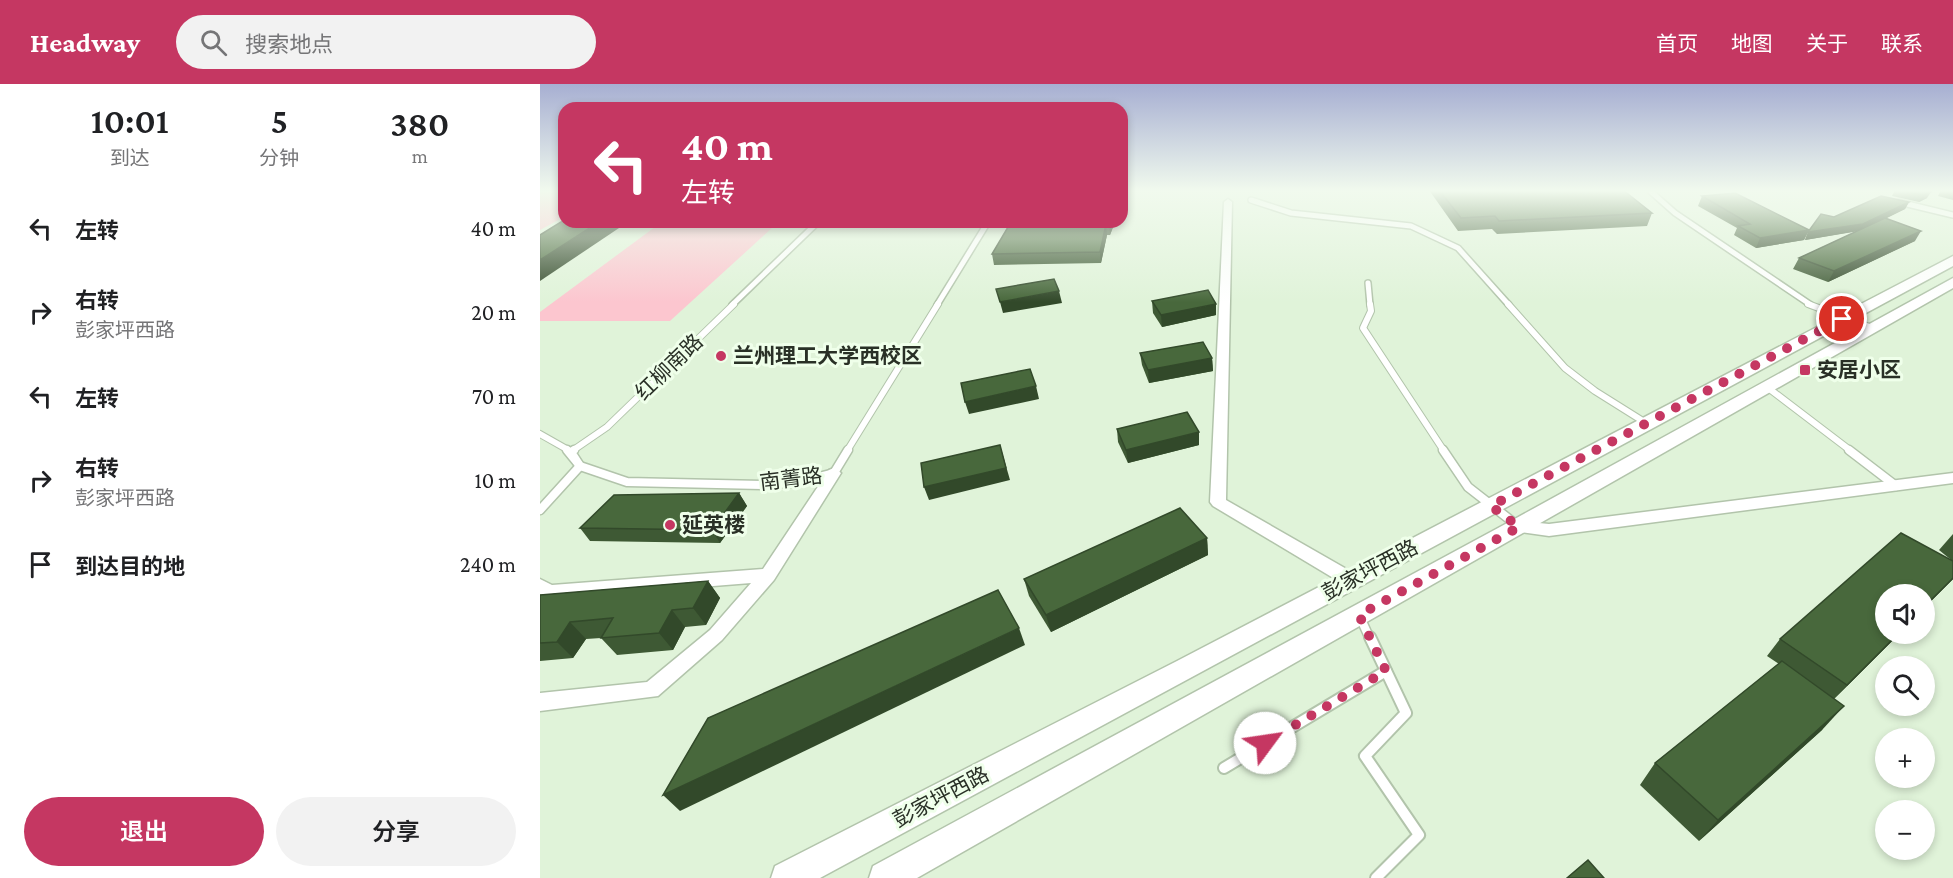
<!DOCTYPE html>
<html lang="zh">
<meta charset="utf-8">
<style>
body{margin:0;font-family:"Crimson Pro","Noto Sans SC",serif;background:#f2f2f2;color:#202124;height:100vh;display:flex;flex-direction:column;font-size:22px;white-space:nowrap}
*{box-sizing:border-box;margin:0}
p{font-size:20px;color:#757577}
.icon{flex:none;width:33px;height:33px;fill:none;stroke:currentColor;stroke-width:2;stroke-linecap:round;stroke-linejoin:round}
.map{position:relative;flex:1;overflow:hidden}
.details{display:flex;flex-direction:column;background:#fff;width:540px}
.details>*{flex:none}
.banner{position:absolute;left:18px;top:18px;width:570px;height:126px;border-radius:18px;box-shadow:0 3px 9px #0003;background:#c53762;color:#fff;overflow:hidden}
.tools{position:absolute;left:1335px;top:500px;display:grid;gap:12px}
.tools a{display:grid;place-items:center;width:60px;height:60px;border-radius:50%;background:#fff;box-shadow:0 3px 9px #0003;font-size:30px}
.pin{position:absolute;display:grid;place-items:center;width:51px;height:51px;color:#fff;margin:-26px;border:3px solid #fff;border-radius:50%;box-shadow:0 2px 6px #0007}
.me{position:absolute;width:66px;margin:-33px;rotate:59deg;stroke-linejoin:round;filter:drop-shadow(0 0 4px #0008)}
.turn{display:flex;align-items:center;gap:21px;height:126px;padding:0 24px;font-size:27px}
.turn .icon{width:78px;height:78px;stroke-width:2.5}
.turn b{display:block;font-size:42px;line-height:51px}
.eta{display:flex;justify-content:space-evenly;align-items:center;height:102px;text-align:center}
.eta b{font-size:36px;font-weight:600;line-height:42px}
.primary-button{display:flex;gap:12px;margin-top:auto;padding:12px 24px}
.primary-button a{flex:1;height:69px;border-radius:36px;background:#c53762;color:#fff;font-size:24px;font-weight:600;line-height:69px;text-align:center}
.primary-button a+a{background:#f2f2f2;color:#202124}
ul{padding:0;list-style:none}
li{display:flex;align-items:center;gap:18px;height:84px;padding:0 24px}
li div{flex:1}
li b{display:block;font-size:22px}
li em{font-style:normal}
header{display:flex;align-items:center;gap:36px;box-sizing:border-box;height:84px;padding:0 30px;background:#c53762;color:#fff}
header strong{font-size:28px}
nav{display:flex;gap:33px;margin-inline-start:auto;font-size:21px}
.search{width:420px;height:54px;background:#f2f2f2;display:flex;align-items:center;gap:15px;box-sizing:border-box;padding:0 21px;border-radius:33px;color:#757577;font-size:22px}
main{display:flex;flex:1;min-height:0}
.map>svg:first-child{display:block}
.green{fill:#fcc6cf}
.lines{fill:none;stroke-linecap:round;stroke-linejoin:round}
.service-far3-casing{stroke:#b2c4ab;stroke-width:8}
.service-far2-casing{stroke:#b2c4ab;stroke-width:8}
.service-far1-casing{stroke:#b2c4ab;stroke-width:11}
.service-casing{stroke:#b2c4ab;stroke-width:14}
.minor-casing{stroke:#b2c4ab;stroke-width:3}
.secondary-casing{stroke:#b2c4ab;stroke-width:3}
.service-far3{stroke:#fff;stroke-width:5}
.service-far2{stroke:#fff;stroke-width:6}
.service-far1{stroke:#fff;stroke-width:8}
.service{stroke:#fff;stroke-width:10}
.minor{fill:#fff;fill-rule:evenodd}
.secondary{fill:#fff;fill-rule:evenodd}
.wall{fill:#3e5934}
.shaded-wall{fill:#32492a}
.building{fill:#48683c;stroke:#32492a;stroke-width:1.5}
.route{stroke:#c53762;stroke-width:10;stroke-dasharray:0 18}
.poi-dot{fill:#c53762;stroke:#efffea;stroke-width:2}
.labels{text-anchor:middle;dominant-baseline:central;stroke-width:6;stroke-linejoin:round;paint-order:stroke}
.poi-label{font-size:21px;font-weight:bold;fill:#293026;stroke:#efffea;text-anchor:start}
.street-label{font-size:21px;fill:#293026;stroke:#efffea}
</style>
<header>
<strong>Headway</strong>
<div class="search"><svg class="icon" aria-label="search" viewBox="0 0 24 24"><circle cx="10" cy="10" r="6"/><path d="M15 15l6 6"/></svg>搜索地点</div>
<nav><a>首页</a><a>地图</a><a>关于</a><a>联系</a></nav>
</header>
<main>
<section class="details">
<div class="eta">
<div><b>10:01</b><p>到达</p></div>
<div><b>5</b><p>分钟</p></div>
<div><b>380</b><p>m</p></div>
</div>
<ul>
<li><svg class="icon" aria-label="left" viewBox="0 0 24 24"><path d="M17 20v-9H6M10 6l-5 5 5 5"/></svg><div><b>左转</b></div><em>40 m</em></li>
<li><svg class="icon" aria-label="right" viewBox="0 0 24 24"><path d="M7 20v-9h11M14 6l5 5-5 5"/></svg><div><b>右转</b><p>彭家坪西路</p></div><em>20 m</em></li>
<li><svg class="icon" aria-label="left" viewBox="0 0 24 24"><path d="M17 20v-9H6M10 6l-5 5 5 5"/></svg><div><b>左转</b></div><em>70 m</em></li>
<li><svg class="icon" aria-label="right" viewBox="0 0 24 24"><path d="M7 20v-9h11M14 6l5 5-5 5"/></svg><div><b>右转</b><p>彭家坪西路</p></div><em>10 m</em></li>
<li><svg class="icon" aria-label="arrive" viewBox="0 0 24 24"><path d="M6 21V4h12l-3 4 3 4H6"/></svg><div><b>到达目的地</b></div><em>240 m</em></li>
</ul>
<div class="primary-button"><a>退出</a><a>分享</a></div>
</section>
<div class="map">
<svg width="1413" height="794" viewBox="0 0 1413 794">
<rect width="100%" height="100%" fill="#e0f3d9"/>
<g class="green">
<polygon points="0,106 24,106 24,133 0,146"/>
<polygon points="115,143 232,144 130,237 0,237 0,228"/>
</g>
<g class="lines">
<g class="service-far3-casing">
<g id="service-far3">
<polyline points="1109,106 1135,129 1271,221"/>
<polyline points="711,116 751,129 871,142 918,164 969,221"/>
<polyline points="1359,118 1413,131"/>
<polyline points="828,199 830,221"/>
<polyline points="192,221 278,138"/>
<polyline points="397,221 448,138"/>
</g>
</g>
<g class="service-far2-casing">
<g id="service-far2">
<polyline points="830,220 831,227 823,244 904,367"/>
<polyline points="968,220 1025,284 1055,307 1106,339"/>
<polyline points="1268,220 1332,244"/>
<polyline points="1227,303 1311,367"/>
<polyline points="0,350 30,367"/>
<polyline points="32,367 67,343 194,220"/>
<polyline points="307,367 398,220"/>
</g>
</g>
<g class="service-far1-casing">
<g id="service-far1">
<polyline points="27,366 40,382 87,398 222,401 259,398 294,389 308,366"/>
<polyline points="903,366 928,403 978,442"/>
<polyline points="1309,366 1356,402"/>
<polyline points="0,426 40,382 31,368 34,366"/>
<polyline points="820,533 830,555"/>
</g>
</g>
<g class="service-casing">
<g id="service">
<polyline points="830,553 866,629 825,672 879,751 836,794"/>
<polyline points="684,684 846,587"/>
</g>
</g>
<g class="minor-casing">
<g id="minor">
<polygon points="688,115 692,118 686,416 817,491 820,496 817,501 811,503 805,501 673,422 670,418 684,118"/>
<polygon points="294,384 301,389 234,496 182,556 118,612 0,627 0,609 107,598 170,546 211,499 10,515 0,510 0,495 12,501 223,485 289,386"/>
<polygon points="1413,389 1413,399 1009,452 973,447 971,443 973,439 979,437 1009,440"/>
</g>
</g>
<g class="secondary-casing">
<g id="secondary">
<polygon points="1413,172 1413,182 280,794 231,794 235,782 637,577"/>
<polygon points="1413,194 1413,204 377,794 329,794 333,782 971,437"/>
</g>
</g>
<use href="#service-far3" class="service-far3"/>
<use href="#service-far2" class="service-far2"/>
<use href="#service-far1" class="service-far1"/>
<use href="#service" class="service"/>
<use href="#minor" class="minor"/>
<use href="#secondary" class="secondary"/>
</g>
<g class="wall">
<polygon points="889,106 1083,106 1112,129 1107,142 957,150 952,145 918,147"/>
<polygon points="1355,106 1387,106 1387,114 1379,118 1352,112"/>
<polygon points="1401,106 1413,106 1413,116 1398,112"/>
<polygon points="1162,112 1269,146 1264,156 1216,164 1194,151 1197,144 1158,122"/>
<polygon points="1369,118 1365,125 1345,135 1375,157 1288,198 1253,185 1259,174 1317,147 1265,156 1268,148 1294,133"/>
<polygon points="471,138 575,138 570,151 567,151 561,179 454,181 452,170"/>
<polygon points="612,217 676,231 622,243 613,229"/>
<polygon points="600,269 672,274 673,287 609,299 602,281"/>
<polygon points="577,345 659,361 588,379 578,358"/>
<polygon points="199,409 207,422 180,459 50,457 40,444"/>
<polygon points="1413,450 1413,495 1384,524 1384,510 1360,549 1294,615 1282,646 1159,757 1100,701 1115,679 1239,580 1227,572 1240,555 1410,475 1399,466"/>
<polygon points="667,454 668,471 511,548 489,512 484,495"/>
<polygon points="168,497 180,514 166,541 145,543 133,566 77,571 61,554 46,555 33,574 0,577 0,511"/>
</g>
<g class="shaded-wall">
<polygon points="582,106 586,106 582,117"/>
<polygon points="1391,108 1387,114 1379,118 1383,111"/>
<polygon points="1369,118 1365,125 1319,147 1265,156 1268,148"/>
<polygon points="59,138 88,138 0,197 0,176"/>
<polygon points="570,138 575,138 570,151 569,140"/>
<polygon points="566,140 567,151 561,179 560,168"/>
<polygon points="1269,146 1264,156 1216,164 1220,154"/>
<polygon points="1381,147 1375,157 1288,198 1294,187"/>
<polygon points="519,207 522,219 463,229 460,218"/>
<polygon points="676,220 676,231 622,243 621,231"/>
<polygon points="672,274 673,287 609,299 608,286"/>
<polygon points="496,302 499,315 429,330 425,318"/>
<polygon points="659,348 659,361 588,379 586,366"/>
<polygon points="460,361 470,396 389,416 384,403"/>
<polygon points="199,409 207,422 180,459 172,446"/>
<polygon points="667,454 668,471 511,548 506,531"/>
<polygon points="1413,494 1413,495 1384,524 1384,523"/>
<polygon points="168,497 180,514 166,541 153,524"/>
<polygon points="132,526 145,543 133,566 119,549"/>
<polygon points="30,538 46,555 33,574 17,558"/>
<polygon points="479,544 485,561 140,727 123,711"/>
<polygon points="1359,549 1360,549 1292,617 1307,601"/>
<polygon points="1304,622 1282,646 1159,757 1178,736"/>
</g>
<g class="building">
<polygon points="899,106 1083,106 1112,129 959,137 955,132 921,134"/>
<polygon points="1361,106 1387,106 1391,108 1383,111"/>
<polygon points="1195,109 1269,146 1220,154 1198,142 1210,140 1162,112"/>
<polygon points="1341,112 1369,118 1323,140 1268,148 1281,130 1294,133"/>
<polygon points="1345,134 1381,147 1294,187 1259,174"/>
<polygon points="24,136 24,138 59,138 0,176 0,151"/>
<polygon points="471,138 570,138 569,140 566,140 560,168 452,170"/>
<polygon points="514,195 519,207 460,218 456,205"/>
<polygon points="668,206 676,220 621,231 612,217"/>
<polygon points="663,258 672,274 608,286 600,269"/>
<polygon points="490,285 496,302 425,318 421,299"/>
<polygon points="647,328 659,348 586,366 577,345"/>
<polygon points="460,361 466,384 384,403 381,379"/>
<polygon points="199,409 172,446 40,444 74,411"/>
<polygon points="640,424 667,454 506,531 484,495"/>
<polygon points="1361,449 1413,477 1413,494 1384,523 1384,510 1346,510 1346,549 1359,549 1307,601 1240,555"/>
<polygon points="168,497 153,524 132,526 119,549 61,554 73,534 30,538 17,558 0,559 0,511"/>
<polygon points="458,506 479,544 123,711 168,634"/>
<polygon points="1242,577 1304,622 1178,736 1115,679"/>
<polygon points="1048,776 1064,794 1027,794"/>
</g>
<linearGradient id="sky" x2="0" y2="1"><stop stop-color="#a7afd2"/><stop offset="0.49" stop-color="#f1faee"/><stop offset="1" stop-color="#f1faee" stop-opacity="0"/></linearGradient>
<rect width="1413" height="218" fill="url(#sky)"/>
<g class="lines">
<polyline class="route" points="725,659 846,587 819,531 979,443 951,422 1302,235"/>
</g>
<g class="poi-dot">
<circle cx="181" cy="272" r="6"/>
<rect x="1259" y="280" width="12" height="12" rx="3"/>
<circle cx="130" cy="441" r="6"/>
</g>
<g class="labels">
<g class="poi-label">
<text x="193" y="272">兰州理工大学西校区</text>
<text x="1277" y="286">安居小区</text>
<text x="142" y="441">延英楼</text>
</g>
<g class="street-label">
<text transform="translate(129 283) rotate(-44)">红柳南路</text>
<text transform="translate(251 395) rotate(-7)">南菁路</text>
<text transform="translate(830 486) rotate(-28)">彭家坪西路</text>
<text transform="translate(401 713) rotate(-28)">彭家坪西路</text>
</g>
</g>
</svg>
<div class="tools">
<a><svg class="icon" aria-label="sound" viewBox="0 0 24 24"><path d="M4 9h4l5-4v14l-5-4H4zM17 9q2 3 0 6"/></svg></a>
<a><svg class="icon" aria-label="search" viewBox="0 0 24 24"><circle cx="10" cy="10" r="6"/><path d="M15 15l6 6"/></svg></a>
<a>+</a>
<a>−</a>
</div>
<div class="pin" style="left:1302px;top:235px;background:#d93025"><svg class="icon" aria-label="arrive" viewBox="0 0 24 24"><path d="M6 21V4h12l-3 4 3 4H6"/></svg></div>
<svg class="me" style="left:725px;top:659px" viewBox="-20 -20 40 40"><circle r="19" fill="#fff"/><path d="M0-13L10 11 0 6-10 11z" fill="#c53762"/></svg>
<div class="banner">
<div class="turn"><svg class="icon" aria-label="left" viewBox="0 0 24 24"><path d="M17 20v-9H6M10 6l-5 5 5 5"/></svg><div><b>40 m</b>左转</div></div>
</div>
</div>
</main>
